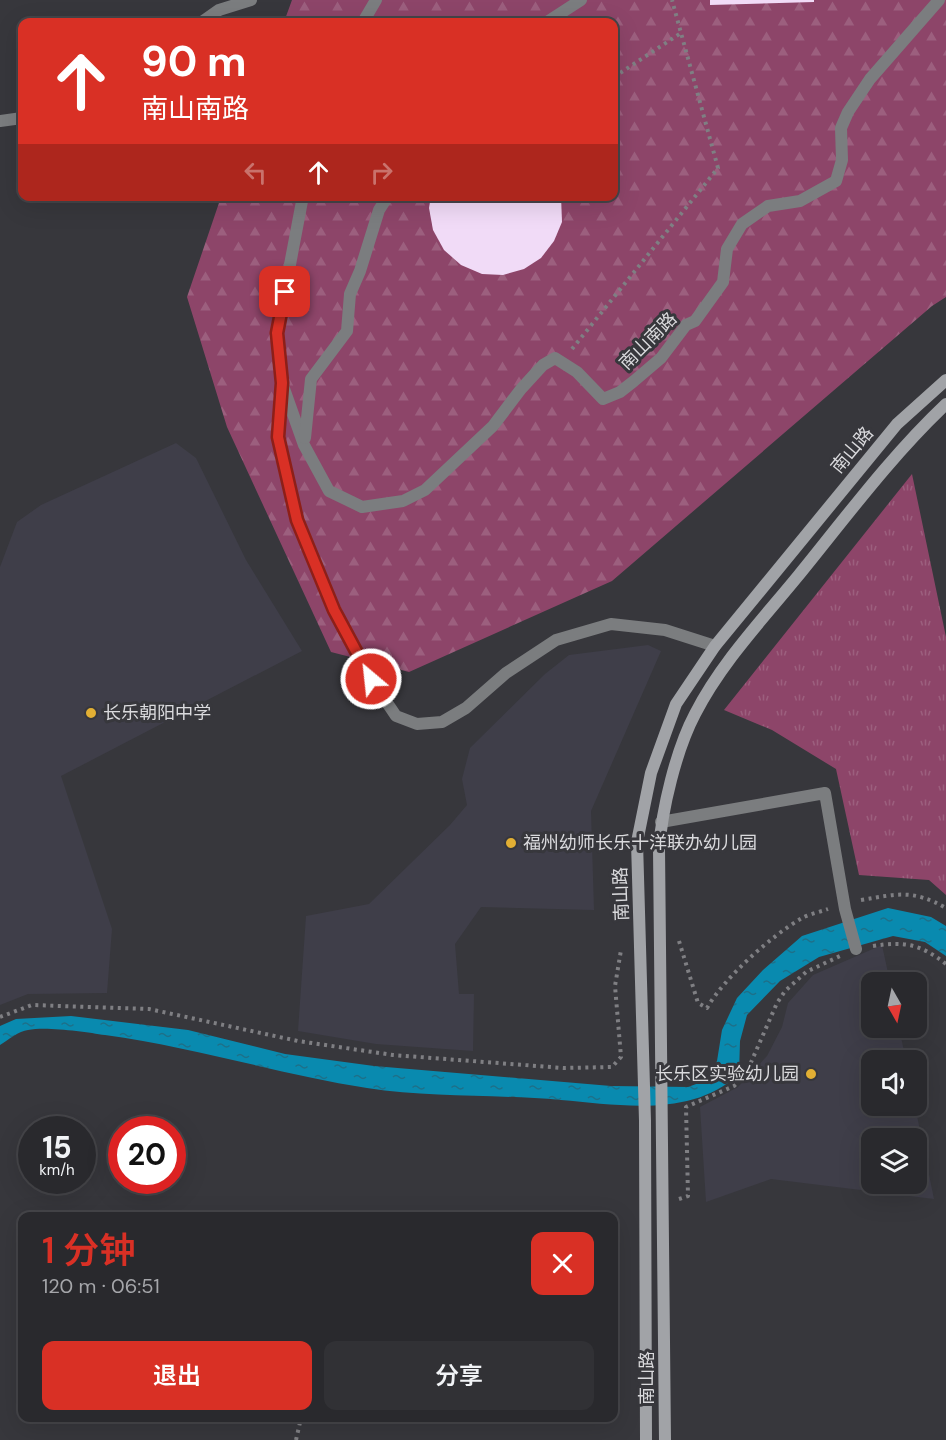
<!DOCTYPE html>
<html lang="zh">
<meta charset="utf-8">
<style>
body{margin:0;font-family:"DM Sans","Noto Sans SC",sans-serif;background:#313135;color:#f1f3f6;height:100vh;display:flex;flex-direction:column;font-size:22px;white-space:nowrap}
*{box-sizing:border-box;margin:0}
p{font-size:20px;color:#a5a6aa}
.icon{flex:none;width:33px;height:33px;fill:none;stroke:currentColor;stroke-width:2;stroke-linecap:round;stroke-linejoin:round}
.map{position:relative;flex:1;overflow:hidden}
.panel{position:absolute;left:18px;top:1212px;width:600px;height:210px;display:flex;flex-direction:column;background:#29292d;border-radius:12px;box-shadow:0 6px 24px #0002,0 0 0 2px #454549}
.panel>*{flex:none}
.hud{position:absolute;left:18px;top:18px;width:600px;height:183px;border-radius:12px;box-shadow:0 6px 24px #0002,0 0 0 2px #454549;background:#d93025;color:#fff;overflow:hidden}
.needle{width:39px;rotate:171deg}
.tools{position:absolute;left:861px;top:972px;display:grid;gap:12px}
.tools a{display:grid;place-items:center;width:66px;height:66px;border-radius:12px;background:#29292d;box-shadow:0 6px 24px #0002,0 0 0 2px #454549;font-size:30px}
.speed{position:absolute;left:18px;top:1116px;display:flex;gap:12px;font-size:30px;font-weight:700;text-align:center}
.speed>*{display:grid;place-content:center;width:78px;height:78px;border-radius:50%;background:#29292d;box-shadow:0 6px 24px #0002,0 0 0 2px #454549;line-height:1}
.speed small{font-size:15px;font-weight:400}
.speed .limit{border:9px solid #d22;background:#fff;color:#111}
.pin{position:absolute;display:grid;place-items:center;width:51px;height:51px;color:#fff;margin:-26px;border-radius:12px;box-shadow:0 3px 9px #0006}
.me{position:absolute;width:66px;margin:-33px;rotate:332deg;stroke-linejoin:round;filter:drop-shadow(0 0 4px #0008)}
.turn{display:flex;align-items:center;gap:21px;height:126px;padding:0 24px;font-size:27px}
.turn .icon{width:78px;height:78px;stroke-width:2.5}
.turn b{display:block;font-size:42px;line-height:51px}
.lanes{display:flex;align-items:center;height:57px;padding:0 24px;background:#0003;justify-content:center;gap:30px;direction:ltr}
.lanes .off{opacity:.35}
.round{display:grid;place-items:center;flex:none;width:63px;height:63px;border-radius:12px;background:#313135}
.overview{display:flex;align-items:center;justify-content:space-between;height:102px;padding:0 24px}
h1{font-size:36px;font-weight:600;line-height:45px;color:#d93025}
.primary-button{display:flex;gap:12px;margin-top:auto;padding:12px 24px}
.primary-button a{flex:1;height:69px;border-radius:12px;background:#d93025;color:#fff;font-size:24px;font-weight:600;line-height:69px;text-align:center}
.primary-button a+a{background:#313135;color:#f1f3f6}
.map>svg:first-child{display:block}
.built{fill:#3f3e49;fill-rule:evenodd}
.grass{fill:url(#grass-tufts)}
.forest{fill:url(#forest-firs)}
.water{fill:url(#water-ripples)}
.building{fill:#f1dbf7}
.lines{fill:none;stroke-linecap:round;stroke-linejoin:round}
.path{stroke:#7f7f83;stroke-width:4;stroke-dasharray:3 4.5;stroke-linecap:butt}
.service{stroke:#7b7d7f;stroke-width:12}
.secondary{stroke:#a1a3a7;stroke-width:12}
.route-casing{stroke:#8d1f18;stroke-width:15}
.route{stroke:#d93025;stroke-width:10}
.poi-dot{fill:#e2af34;stroke:#37373c;stroke-width:2}
.labels{text-anchor:middle;dominant-baseline:central;stroke-width:6;stroke-linejoin:round;paint-order:stroke}
.street-label{font-size:18px;fill:#dadadd;stroke:#37373c}
.poi-label{font-size:18px;fill:#dadadd;stroke:#37373c;text-anchor:start}
</style>
<div class="map">
<svg width="946" height="1440" viewBox="0 0 946 1440">
<defs>
<pattern id="grass-tufts" width="24" height="20" patternUnits="userSpaceOnUse" patternTransform="scale(1.5)"><rect width="24" height="20" fill="#8d4569"/><path d="M3 7l-1-3M5 7V3M7 7l1-3M15 17l-1-3M17 17v-4M19 17l1-3" fill="none" stroke="#9c5f7e"/></pattern>
<pattern id="forest-firs" width="22" height="20" patternUnits="userSpaceOnUse" patternTransform="scale(1.5)"><rect width="22" height="20" fill="#8d4569"/><path d="M5 1l3.5 6h-7zM16 11l3.5 6h-7z" fill="#9c5f7e"/></pattern>
<pattern id="water-ripples" width="26" height="14" patternUnits="userSpaceOnUse" patternTransform="scale(1.5)"><rect width="26" height="14" fill="#098aaf"/><path d="M2 4q2-2 4 0t4 0M15 11q2-2 4 0t4 0" fill="none" stroke="#1d7089"/></pattern>
</defs>
<rect width="100%" height="100%" fill="#37373c"/>
<g class="built">
<polygon points="176,443 196,458 246,560 302,651 61,776 112,929 107,993 28,994 0,1005 0,567 17,522 41,505"/>
<polygon points="648,645 661,651 591,811 594,910 481,907 455,944 459,994 474,994 473,1051 376,1044 298,1031 306,916 369,904 450,825 467,805 462,779 470,748 545,674 569,655"/>
<path d="M882,945L890,982H872V1028H899L906,1060H872V1106H915L934,1199L771,1179L706,1202L700,1107L738,1087L767,1056L782,1027L788,1003L813,975ZM872,1138H916V1184H872Z"/>
</g>
<polygon class="grass" points="912,474 946,637 946,895 929,880 859,875 836,769 772,730 724,710"/>
<polygon class="forest" points="292,0 946,0 946,297 932,306 612,581 409,672 331,652 227,427 187,297 221,197 614,196 614,22 284,22"/>
<path class="water" d="M888,908L931,917L946,926V956L925,942L893,936L819,957L780,981L747,1015L740,1041L739,1074C692,1118 620,1105 561,1100C497,1094 431,1098 367,1088C279,1074 193,1047 105,1035C86,1032 46,1026 28,1030C19,1031 8,1040 0,1045V1026L16,1019L71,1016L188,1030L285,1054L374,1066L611,1086L688,1087L707,1080L717,1061L722,1030L737,998L763,970L802,936Z"/>
<g class="building">
<polygon points="710,0 814,0 814,2 710,5"/>
<polygon points="431,196 561,196 562,222 554,241 541,258 524,269 503,275 482,274 461,265 444,250 433,230 429,208"/>
</g>
<g class="lines">
<g class="path">
<polyline points="614,77 681,33"/>
<polyline points="572,349 718,168 672,0"/>
<path d="M861,900C898,894 912,889 946,908"/>
<path d="M679,941L698,1003L707,1008C724,978 771,936 802,918C809,914 820,912 828,909"/>
<path d="M873,946C905,941 920,944 946,964"/>
<polyline points="0,1017 32,1005 149,1009 298,1041 393,1055 563,1068 612,1067 621,1057 615,986 621,950"/>
<polyline points="679,1199 688,1196 686,1107 734,1086 745,1076 777,1003 785,991 806,972 840,956"/>
<polyline points="296,1440 301,1418"/>
</g>
<g class="service">
<polyline points="202,22 219,10 251,0"/>
<polyline points="363,22 376,0"/>
<polyline points="547,22 581,0"/>
<polyline points="0,121 22,118"/>
<polyline points="303,196 277,333 282,383 304,445 329,491 362,507 403,501 425,490 493,426 521,389 543,365 555,358 577,372 603,399 620,392 634,381 661,358 686,325 695,321 723,282 727,249 742,224 768,206 800,201 836,181 842,160 841,128 848,112 870,79 939,0"/>
<polyline points="282,388 278,437 297,520 334,610 371,679 396,716 417,724 442,722 466,708 506,673 556,640 611,624 665,630 715,646"/>
<polyline points="305,438 311,379 347,331 350,294 360,271 379,210 388,196"/>
<polyline points="661,822 825,793 845,909 856,949"/>
</g>
<g class="secondary">
<polyline points="646,1440 645,1121 637,842 651,773 676,704 715,646 897,424 946,380"/>
<path d="M665,1440L659,849C662,809 676,750 695,714C721,663 762,620 798,576C846,517 891,456 946,404"/>
</g>
</g>
<g class="lines">
<g class="route-casing">
<polyline id="route" points="285,292 277,333 282,383 278,437 297,520 334,610 371,679"/>
</g>
<use href="#route" class="route"/>
</g>
<g class="poi-dot">
<circle cx="91" cy="713" r="6"/>
<circle cx="511" cy="843" r="6"/>
<circle cx="811" cy="1074" r="6"/>
</g>
<g class="labels">
<g class="street-label">
<text transform="translate(648 341) rotate(-45)">南山南路</text>
<text transform="translate(852 450) rotate(-50)">南山路</text>
<text transform="translate(621 894) rotate(-92)">南山路</text>
<text transform="translate(647 1378) rotate(-90)">南山路</text>
</g>
<g class="poi-label">
<text x="103" y="713">长乐朝阳中学</text>
<text x="523" y="843">福州幼师长乐十洋联办幼儿园</text>
<text x="799" y="1074" text-anchor="end">长乐区实验幼儿园</text>
</g>
</g>
</svg>
<div class="tools">
<a><svg class="needle" viewBox="-14 -14 28 28"><path d="M0-13l5 13h-10z" fill="#e53935"/><path d="M0 13l5-13h-10z" fill="#a5a6aa"/></svg></a>
<a><svg class="icon" aria-label="sound" viewBox="0 0 24 24"><path d="M4 9h4l5-4v14l-5-4H4zM17 9q2 3 0 6"/></svg></a>
<a><svg class="icon" aria-label="layers" viewBox="0 0 24 24"><path d="M12 4l9 5-9 5-9-5zM3 14l9 5 9-5"/></svg></a>
</div>
<div class="speed"><div>15<small>km/h</small></div><div class="limit">20</div></div>
<div class="pin" style="left:285px;top:292px;background:#d93025"><svg class="icon" aria-label="arrive" viewBox="0 0 24 24"><path d="M6 21V4h12l-3 4 3 4H6"/></svg></div>
<svg class="me" style="left:371px;top:679px" viewBox="-20 -20 40 40"><circle r="17" fill="#d93025" stroke="#fff" stroke-width="3"/><path d="M0-11L8 9 0 5-8 9z" fill="#fff"/></svg>
<div class="hud">
<div class="turn"><svg class="icon" aria-label="ahead" viewBox="0 0 24 24"><path d="M12 20V5M6 11l6-6 6 6"/></svg><div><b>90 m</b>南山南路</div></div>
<div class="lanes"><svg class="icon off" aria-label="left" viewBox="0 0 24 24"><path d="M17 20v-9H6M10 6l-5 5 5 5"/></svg><svg class="icon" aria-label="ahead" viewBox="0 0 24 24"><path d="M12 20V5M6 11l6-6 6 6"/></svg><svg class="icon off" aria-label="right" viewBox="0 0 24 24"><path d="M7 20v-9h11M14 6l5 5-5 5"/></svg></div>
</div>
<section class="panel">
<div class="overview"><div><h1>1 分钟</h1><p>120 m · 06:51</p></div><a class="round" style="background:#d93025;color:#fff"><svg class="icon" aria-label="close" viewBox="0 0 24 24"><path d="M6 6l12 12M18 6L6 18"/></svg></a></div>
<div class="primary-button"><a>退出</a><a>分享</a></div>
</section>
</div>
